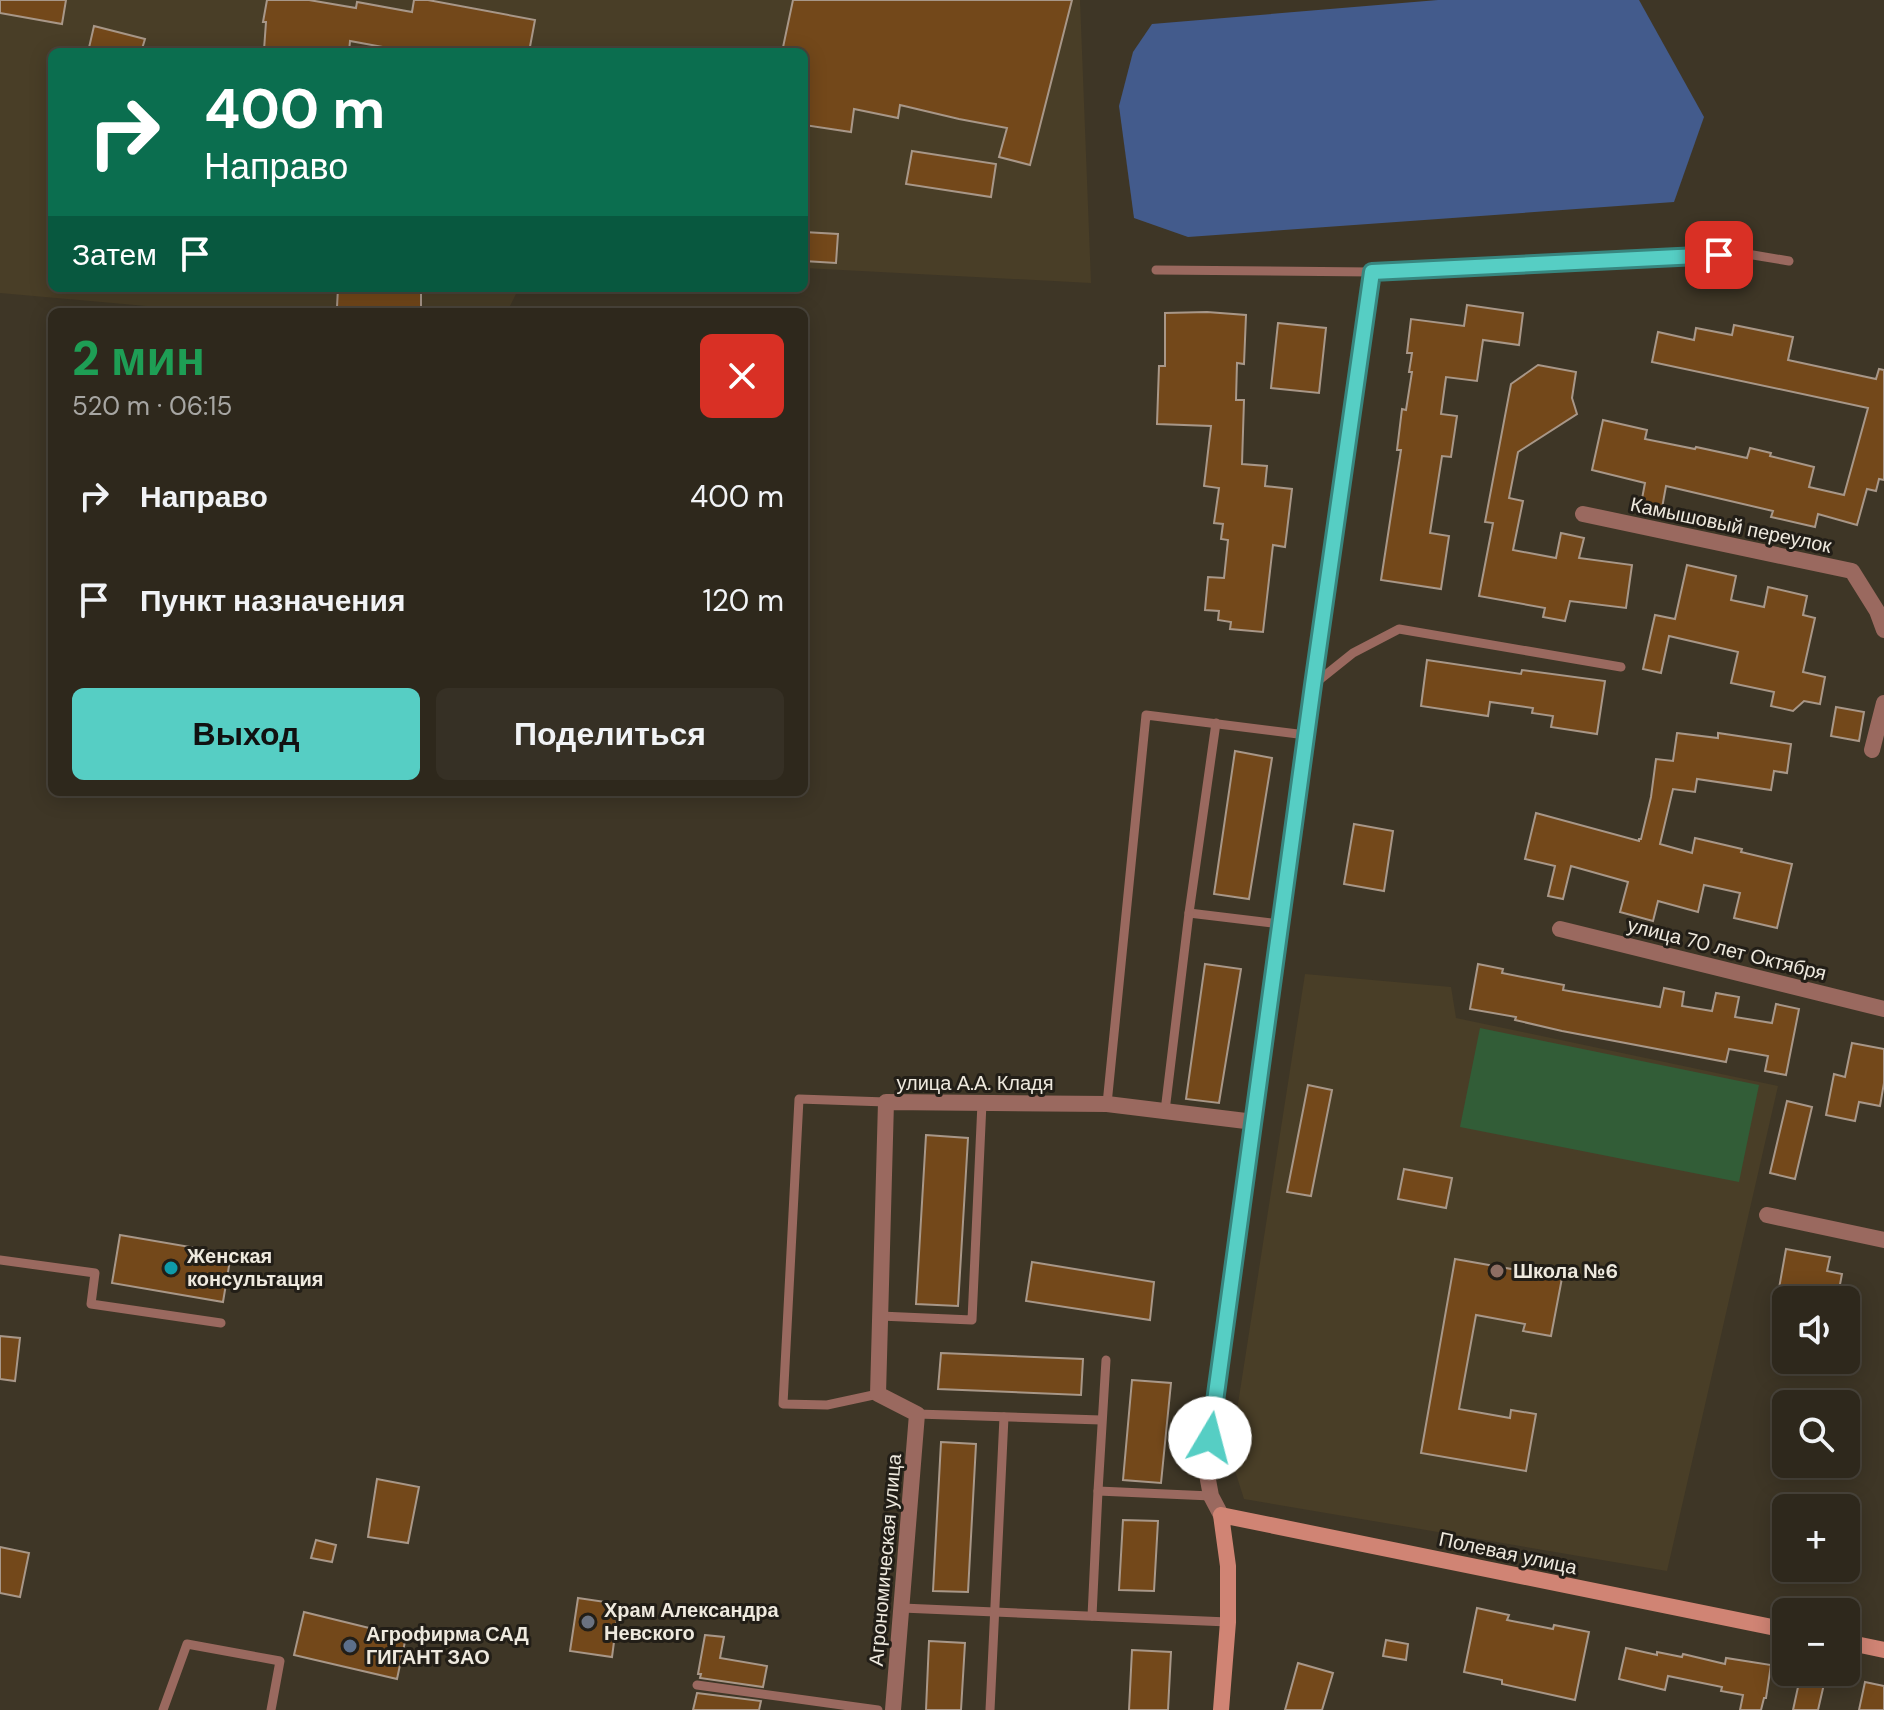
<!DOCTYPE html>
<html lang="ru">
<meta charset="utf-8">
<style>
body{margin:0;font-family:"DM Sans",sans-serif;background:#363025;color:#f1f3f6;height:100vh;display:flex;flex-direction:column;font-size:30px;white-space:nowrap}
*{box-sizing:border-box;margin:0}
p{font-size:26px;color:#a7a6a3}
.icon{flex:none;width:44px;height:44px;fill:none;stroke:currentColor;stroke-width:2;stroke-linecap:round;stroke-linejoin:round}
.map{position:relative;flex:1;overflow:hidden}
.details{position:absolute;left:48px;top:308px;width:760px;height:488px;display:flex;flex-direction:column;background:#2e281c;border-radius:12px;box-shadow:0 4px 20px #0003,0 0 0 2px #49443b}
.details>*{flex:none}
.top-card{position:absolute;left:48px;top:48px;width:760px;height:244px;border-radius:12px;box-shadow:0 4px 20px #0003,0 0 0 2px #49443b;background:#0b6e4f;color:#fff;overflow:hidden}
.fabs{position:absolute;left:1772px;top:1286px;display:grid;gap:16px}
.fabs a{display:grid;place-items:center;width:88px;height:88px;border-radius:12px;background:#2e281c;box-shadow:0 4px 20px #0003,0 0 0 2px #49443b;font-size:40px}
.pin{position:absolute;display:grid;place-items:center;width:68px;height:68px;color:#fff;margin:-34px;border-radius:16px;box-shadow:0 4px 12px #0006}
.me{position:absolute;width:88px;margin:-44px;rotate:8deg;stroke-linejoin:round;filter:drop-shadow(0 0 6px #0008)}
.turn{display:flex;align-items:center;gap:28px;height:168px;padding:0 24px;font-size:36px}
.turn .icon{width:104px;height:104px;stroke-width:2.5}
.turn b{display:block;font-size:56px;line-height:68px}
.then{display:flex;align-items:center;height:76px;padding:0 24px;background:#0003;gap:16px;font-size:30px}
.round{display:grid;place-items:center;flex:none;width:84px;height:84px;border-radius:12px;background:#363025}
.headline{display:flex;align-items:center;justify-content:space-between;height:136px;padding:0 24px}
h1{font-size:48px;font-weight:800;line-height:60px;color:#1e9e55}
.button{display:flex;gap:16px;margin-top:auto;padding:16px 24px}
.button a{flex:1;height:92px;border-radius:12px;background:#56cec4;color:#111;font-size:32px;font-weight:800;line-height:92px;text-align:center}
.button a+a{background:#363025;color:#f1f3f6}
ul{padding:0;list-style:none}
li{display:flex;align-items:center;gap:24px;height:104px;padding:0 24px}
li div{flex:1}
li b{display:block;font-size:30px}
li em{font-style:normal}
.map>svg:first-child{display:block}
.built{fill:#493e27}
.green{fill:#325d37}
.water{fill:#435b8c}
.building{fill:#73481a;stroke:#a89788;stroke-width:2}
.lines{fill:none;stroke-linecap:round;stroke-linejoin:round}
.lane{stroke:#9a695f;stroke-width:9}
.street{stroke:#9a695f;stroke-width:16}
.secondary{stroke:#d08474;stroke-width:16}
.route-casing{stroke:#38867f;stroke-width:20}
.route{stroke:#56cec4;stroke-width:14}
.culture-dot{fill:#0f9aa8;stroke:#221e17;stroke-width:3}
.education-dot{fill:#8d6e63;stroke:#221e17;stroke-width:3}
.worship-dot{fill:#6b7280;stroke:#221e17;stroke-width:3}
.service-dot{fill:#5c6f8a;stroke:#221e17;stroke-width:3}
.labels{text-anchor:middle;dominant-baseline:central;stroke-width:6;stroke-linejoin:round;paint-order:stroke}
.street-label{font-size:20px;fill:#eee9de;stroke:#221e17}
.poi-label{font-size:20px;font-weight:bold;fill:#eee9de;stroke:#221e17;text-anchor:start}
</style>
<div class="map">
<svg width="1884" height="1710" viewBox="0 0 1884 1710">
<rect width="100%" height="100%" fill="#3e3626"/>
<g class="built">
<polygon points="0,0 1080,0 1091,283 804,268 804,52 52,52 52,288 519,288 507,312 214,312 0,293"/>
<polygon points="1305,974 1451,987 1456,1018 1778,1086 1667,1571 1244,1499 1230,1455"/>
</g>
<polygon class="green" points="1480,1028 1759,1085 1739,1182 1460,1127"/>
<polygon class="water" points="1438,0 1639,0 1704,117 1674,202 1188,237 1134,218 1119,106 1133,52 1152,24"/>
<g class="building">
<polygon points="0,0 66,0 62,24 0,13"/>
<polygon points="267,0 309,0 356,8 357,2 412,12 414,0 428,0 535,20 529,52 382,52 383,47 350,41 349,52 286,52 264,50 266,22 263,22"/>
<polygon points="793,0 1072,0 1030,165 999,157 1007,128 959,119 900,105 898,118 854,109 851,132 804,125 804,52 782,52"/>
<polygon points="94,26 145,39 141,52 88,52"/>
<polygon points="912,151 996,164 991,197 906,184"/>
<polygon points="804,232 838,234 836,263 804,261"/>
<polygon points="338,288 421,288 421,307 337,307"/>
<polygon points="1467,305 1523,313 1519,345 1483,340 1477,381 1446,377 1441,414 1457,416 1451,457 1442,456 1430,533 1449,536 1441,589 1381,580 1401,450 1397,450 1402,409 1406,410 1412,372 1409,372 1412,353 1407,353 1411,319 1464,326"/>
<polygon points="1207,312 1246,315 1244,364 1237,363 1236,400 1244,400 1242,464 1267,466 1265,486 1292,489 1285,547 1273,545 1263,632 1230,629 1231,622 1218,620 1219,611 1205,610 1208,577 1224,578 1228,540 1221,539 1223,524 1214,523 1219,488 1204,486 1211,426 1157,424 1159,366 1165,366 1165,313"/>
<polygon points="1278,323 1326,328 1319,393 1271,388"/>
<polygon points="1734,325 1793,337 1788,360 1876,379 1879,369 1884,370 1884,480 1879,479 1876,491 1867,489 1857,525 1818,514 1815,527 1771,517 1773,511 1666,486 1662,508 1641,504 1645,483 1592,470 1603,420 1647,430 1645,439 1695,449 1696,447 1747,458 1750,448 1771,453 1770,456 1814,467 1809,487 1844,495 1868,408 1652,362 1658,332 1694,340 1696,328 1732,335"/>
<polygon points="1538,365 1576,372 1572,398 1577,414 1518,452 1509,498 1523,501 1513,550 1556,558 1561,533 1584,538 1579,558 1632,565 1626,608 1570,601 1565,621 1543,617 1545,608 1479,596 1493,523 1485,522 1511,384"/>
<polygon points="1687,565 1736,576 1731,600 1764,607 1768,587 1807,596 1803,615 1815,618 1803,672 1825,677 1820,704 1804,701 1793,711 1771,706 1774,692 1731,683 1738,652 1669,636 1661,673 1643,669 1655,615 1675,619"/>
<polygon points="1427,660 1521,674 1522,670 1605,681 1597,734 1551,727 1553,716 1532,713 1533,708 1490,702 1488,716 1421,706"/>
<polygon points="1836,707 1864,712 1859,741 1831,736"/>
<polygon points="1677,733 1718,738 1718,733 1791,744 1787,773 1774,771 1771,790 1697,779 1695,792 1673,789 1660,844 1692,853 1695,838 1742,849 1741,852 1792,864 1777,928 1734,918 1740,893 1704,885 1698,912 1658,901 1653,921 1620,912 1628,882 1571,866 1563,899 1548,896 1555,866 1525,859 1536,813 1639,841 1639,839 1641,839 1651,797 1656,759 1673,761"/>
<polygon points="1235,751 1272,758 1249,899 1214,894"/>
<polygon points="1354,824 1393,831 1384,891 1344,884"/>
<polygon points="1205,964 1241,969 1219,1103 1186,1099"/>
<polygon points="1478,964 1503,969 1502,973 1564,985 1563,990 1660,1007 1664,988 1684,992 1682,1006 1712,1011 1716,993 1739,997 1735,1017 1772,1023 1776,1004 1799,1009 1786,1075 1765,1071 1768,1056 1729,1049 1726,1062 1562,1031 1515,1020 1516,1017 1470,1009"/>
<polygon points="1852,1043 1884,1049 1884,1083 1880,1106 1859,1102 1855,1121 1826,1115 1834,1074 1845,1077"/>
<polygon points="1308,1085 1332,1090 1311,1196 1287,1192"/>
<polygon points="1787,1101 1812,1107 1795,1179 1770,1173"/>
<polygon points="926,1135 968,1138 958,1306 916,1304"/>
<polygon points="1404,1169 1452,1178 1446,1208 1398,1199"/>
<polygon points="120,1235 231,1254 223,1302 112,1283"/>
<polygon points="1786,1249 1830,1257 1827,1271 1842,1274 1837,1300 1810,1300 1778,1294"/>
<polygon points="1455,1259 1562,1278 1551,1336 1523,1331 1525,1324 1476,1315 1459,1409 1510,1418 1511,1410 1536,1414 1526,1471 1421,1453"/>
<polygon points="1032,1262 1154,1282 1150,1320 1026,1301"/>
<polygon points="0,1336 20,1338 15,1381 0,1379"/>
<polygon points="941,1353 1083,1359 1081,1395 938,1389"/>
<polygon points="1132,1380 1171,1383 1161,1483 1123,1480"/>
<polygon points="941,1442 976,1444 968,1592 933,1591"/>
<polygon points="377,1479 419,1487 408,1543 368,1537"/>
<polygon points="1123,1520 1158,1521 1154,1591 1119,1590"/>
<polygon points="316,1540 336,1545 332,1562 311,1558"/>
<polygon points="0,1547 29,1553 20,1597 0,1593"/>
<polygon points="578,1598 619,1604 612,1657 570,1651"/>
<polygon points="1477,1608 1509,1615 1507,1620 1553,1629 1554,1625 1589,1632 1575,1700 1502,1684 1502,1680 1464,1672"/>
<polygon points="304,1612 406,1637 397,1679 294,1655"/>
<polygon points="705,1635 724,1637 720,1658 767,1666 763,1687 700,1678 701,1674 698,1674"/>
<polygon points="1386,1640 1408,1644 1406,1660 1383,1656"/>
<polygon points="929,1641 965,1643 961,1710 926,1710"/>
<polygon points="1626,1648 1657,1655 1657,1652 1682,1657 1683,1654 1725,1664 1726,1658 1771,1665 1766,1698 1764,1698 1761,1710 1740,1710 1743,1695 1721,1691 1722,1687 1668,1676 1665,1690 1619,1679"/>
<polygon points="1132,1650 1171,1652 1168,1710 1129,1710"/>
<polygon points="1298,1663 1333,1673 1322,1710 1285,1710"/>
<polygon points="1800,1678 1824,1684 1818,1710 1793,1710"/>
<polygon points="1865,1682 1884,1686 1884,1710 1859,1710"/>
<polygon points="697,1693 761,1701 759,1710 693,1710"/>
</g>
<g class="lines">
<g class="lane">
<polyline points="1156,270 1372,272 1747,254 1789,261"/>
<polyline points="1313,685 1353,653 1399,629 1621,667"/>
<polyline points="1189,913 1281,924"/>
<polyline points="1107,1104 1146,715 1306,735"/>
<polyline points="1165,1111 1189,913 1216,723"/>
<polyline points="0,1260 95,1273 91,1304 221,1323"/>
<polyline points="880,1316 972,1320 982,1103"/>
<polyline points="878,1394 827,1405 783,1404 799,1099 886,1102"/>
<polyline points="917,1414 1101,1420"/>
<polyline points="1098,1491 1106,1360"/>
<polyline points="902,1608 1228,1622"/>
<polyline points="1092,1616 1098,1491 1211,1496"/>
<polyline points="697,1685 878,1710"/>
<polyline points="163,1710 187,1644 280,1661 271,1710"/>
<polyline points="990,1710 1004,1417"/>
</g>
<g class="street">
<polyline points="1583,514 1852,571 1877,611 1884,630"/>
<polyline points="1872,750 1884,703"/>
<polyline points="1560,929 1884,1009"/>
<polyline points="1767,1215 1884,1240"/>
<polyline points="1221,1515 1211,1496 1206,1469 1313,685 1372,272"/>
<polyline points="893,1710 917,1414 878,1394 886,1102 1107,1104 1254,1122"/>
</g>
<g class="secondary">
<polyline points="1846,1642 1884,1650"/>
<polyline points="1221,1710 1228,1622 1228,1566 1221,1515 1786,1630"/>
</g>
</g>
<g class="lines">
<g class="route-casing">
<polyline id="route" points="1210,1438 1313,685 1372,272 1719,255"/>
</g>
<use href="#route" class="route"/>
</g>
<circle class="culture-dot" cx="171" cy="1268" r="8"/>
<circle class="education-dot" cx="1497" cy="1271" r="8"/>
<circle class="worship-dot" cx="588" cy="1622" r="8"/>
<circle class="service-dot" cx="350" cy="1646" r="8"/>
<g class="labels">
<g class="street-label">
<text transform="translate(1731 525) rotate(12)">Камышовый переулок</text>
<text transform="translate(1727 949) rotate(14)">улица 70 лет Октября</text>
<text x="975" y="1083">улица А.А. Кладя</text>
<text transform="translate(1508 1553) rotate(12)">Полевая улица</text>
<text transform="translate(885 1560) rotate(-85)">Агрономическая улица</text>
</g>
<g class="poi-label">
<text x="187" y="1256">Женская<tspan x="187" dy="23">консультация</tspan></text>
<text x="1513" y="1271">Школа №6</text>
<text x="604" y="1610">Храм Александра<tspan x="604" dy="23">Невского</tspan></text>
<text x="366" y="1634">Агрофирма САД<tspan x="366" dy="23">ГИГАНТ ЗАО</tspan></text>
</g>
</g>
</svg>
<div class="fabs">
<a><svg class="icon" aria-label="sound" viewBox="0 0 24 24"><path d="M4 9h4l5-4v14l-5-4H4zM17 9q2 3 0 6"/></svg></a>
<a><svg class="icon" aria-label="search" viewBox="0 0 24 24"><circle cx="10" cy="10" r="6"/><path d="M15 15l6 6"/></svg></a>
<a>+</a>
<a>−</a>
</div>
<div class="pin" style="left:1719px;top:255px;background:#d93025"><svg class="icon" aria-label="arrive" viewBox="0 0 24 24"><path d="M6 21V4h12l-3 4 3 4H6"/></svg></div>
<svg class="me" style="left:1210px;top:1438px" viewBox="-20 -20 40 40"><circle r="19" fill="#fff"/><path d="M0-13L10 11 0 6-10 11z" fill="#56cec4"/></svg>
<div class="top-card">
<div class="turn"><svg class="icon" aria-label="right" viewBox="0 0 24 24"><path d="M7 20v-9h11M14 6l5 5-5 5"/></svg><div><b>400 m</b>Направо</div></div>
<div class="then">Затем<svg class="icon" aria-label="arrive" viewBox="0 0 24 24"><path d="M6 21V4h12l-3 4 3 4H6"/></svg></div>
</div>
<section class="details">
<div class="headline"><div><h1>2 мин</h1><p>520 m · 06:15</p></div><a class="round" style="background:#d93025;color:#fff"><svg class="icon" aria-label="close" viewBox="0 0 24 24"><path d="M6 6l12 12M18 6L6 18"/></svg></a></div>
<ul>
<li><svg class="icon" aria-label="right" viewBox="0 0 24 24"><path d="M7 20v-9h11M14 6l5 5-5 5"/></svg><div><b>Направо</b></div><em>400 m</em></li>
<li><svg class="icon" aria-label="arrive" viewBox="0 0 24 24"><path d="M6 21V4h12l-3 4 3 4H6"/></svg><div><b>Пункт назначения</b></div><em>120 m</em></li>
</ul>
<div class="button"><a>Выход</a><a>Поделиться</a></div>
</section>
</div>
